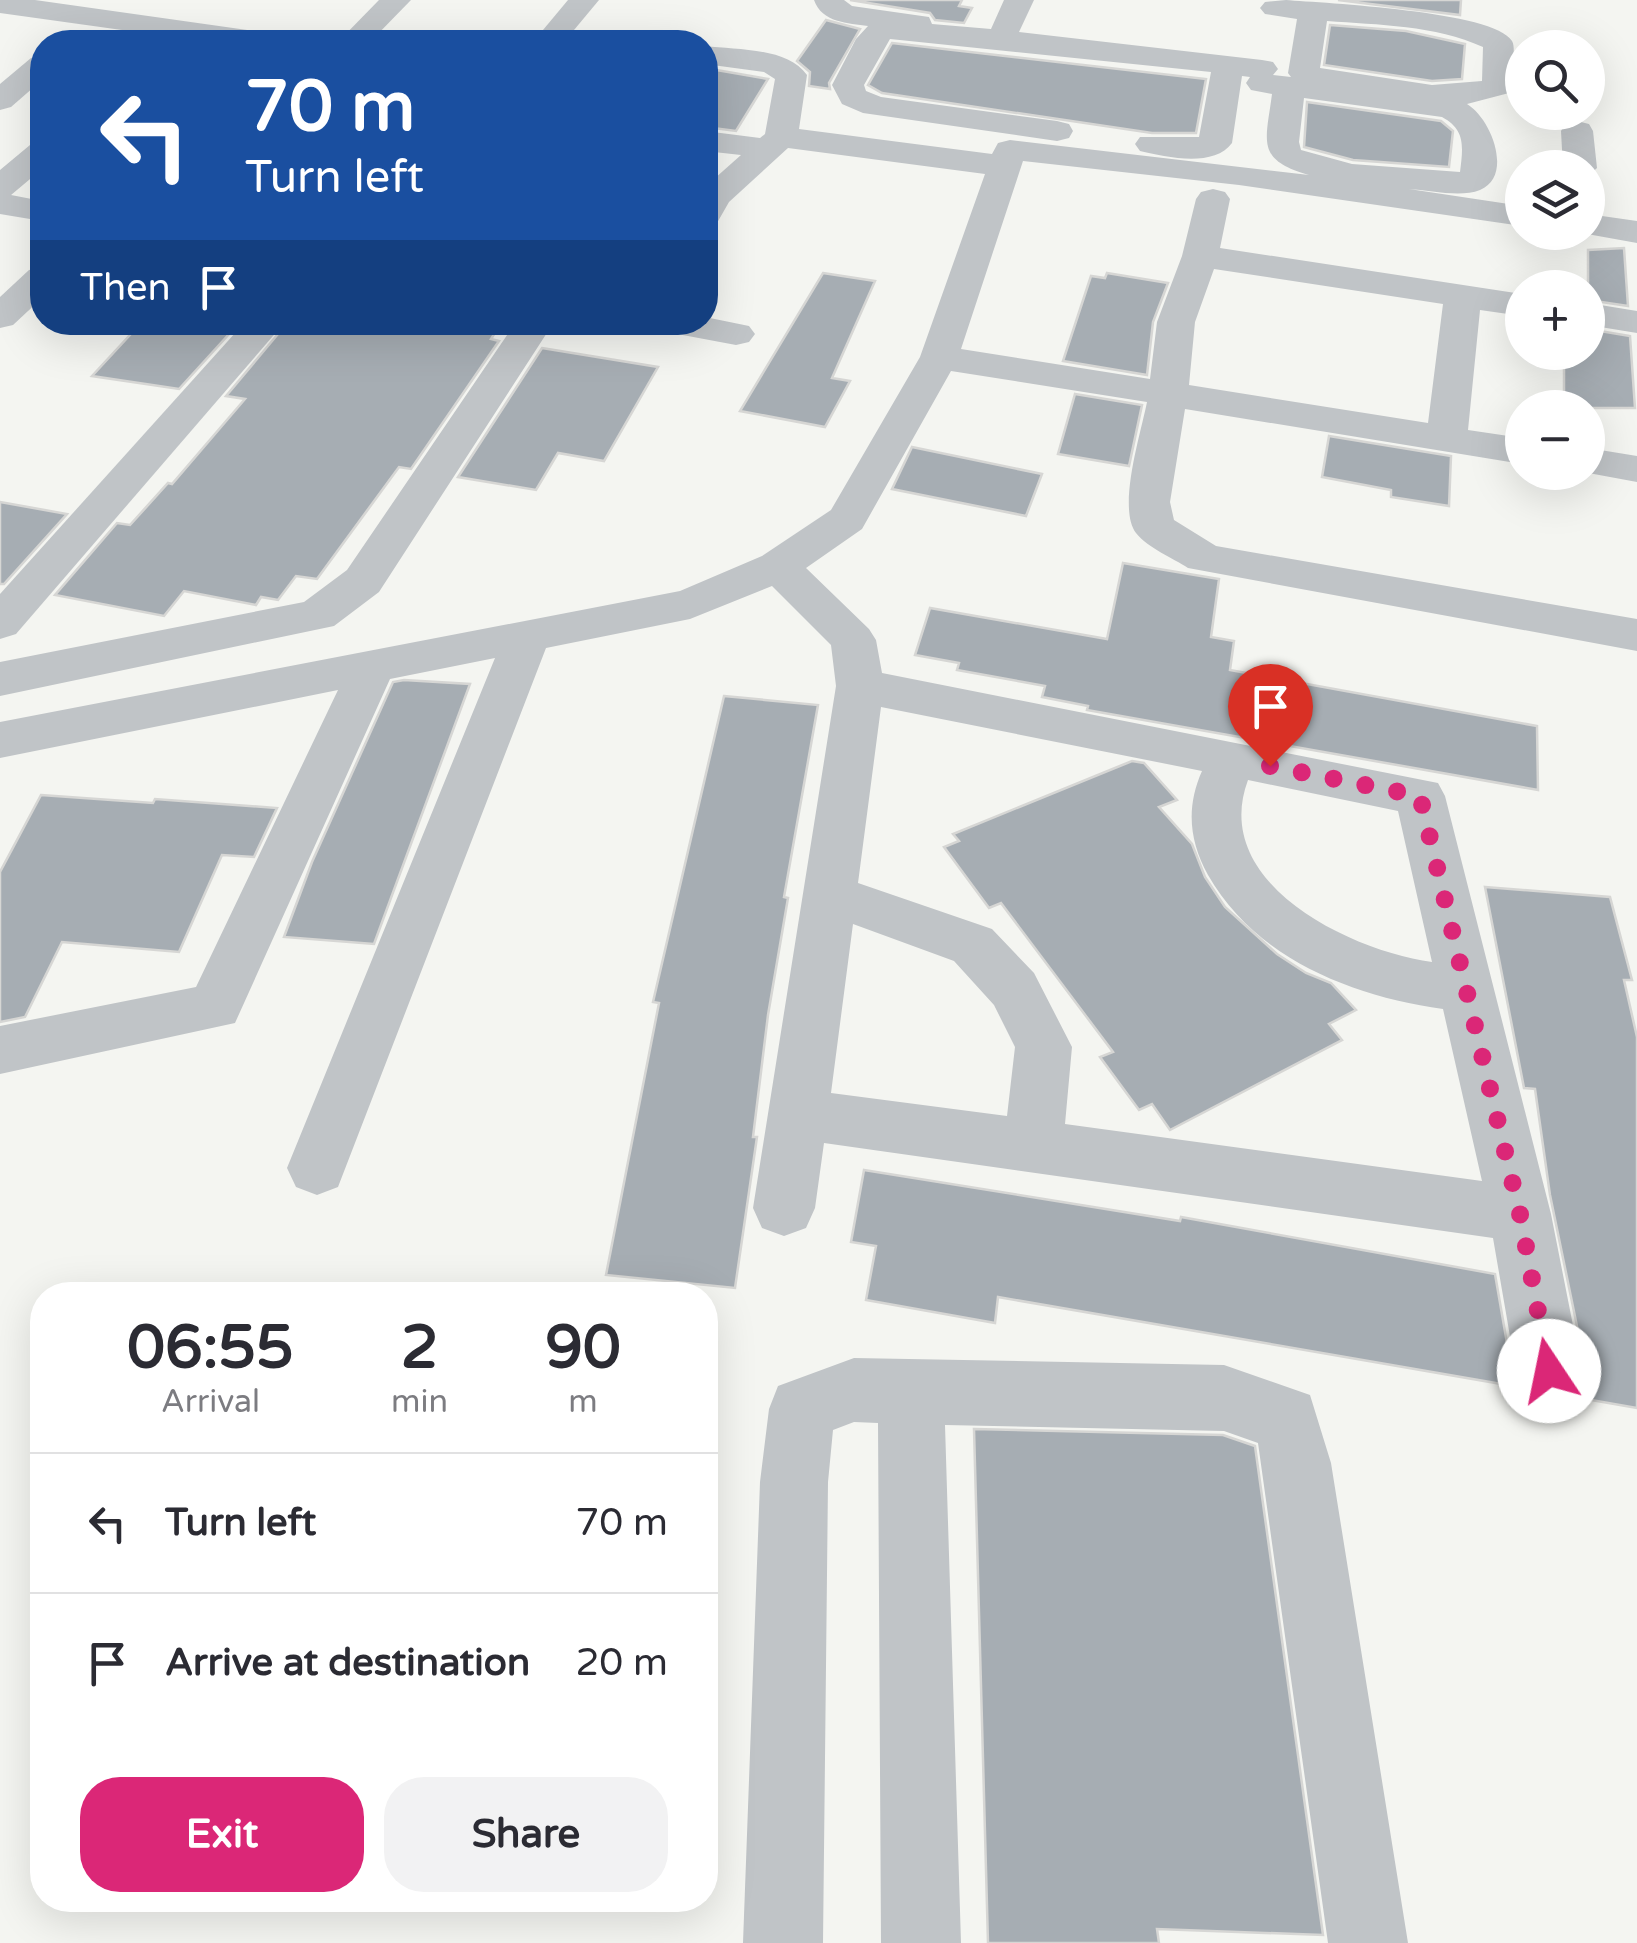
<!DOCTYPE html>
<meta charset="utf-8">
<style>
body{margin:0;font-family:"Varela Round",sans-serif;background:#f2f2f3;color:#2b2b33;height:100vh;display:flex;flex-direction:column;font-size:38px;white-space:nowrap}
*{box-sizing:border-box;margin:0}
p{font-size:32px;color:#7c7c81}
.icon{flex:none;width:55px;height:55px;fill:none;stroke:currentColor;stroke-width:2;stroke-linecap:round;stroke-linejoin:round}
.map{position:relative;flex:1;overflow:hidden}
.side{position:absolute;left:30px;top:1282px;width:688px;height:630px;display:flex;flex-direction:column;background:#fff;border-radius:40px;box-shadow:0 10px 40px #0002}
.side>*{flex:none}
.guide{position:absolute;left:30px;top:30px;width:688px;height:305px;border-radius:40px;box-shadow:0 10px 40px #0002;background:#1a4fa0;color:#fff;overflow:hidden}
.buttons{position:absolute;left:1505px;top:30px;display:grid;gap:20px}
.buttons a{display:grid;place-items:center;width:100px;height:100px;border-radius:50%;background:#fff;box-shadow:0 10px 40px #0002;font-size:50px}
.pin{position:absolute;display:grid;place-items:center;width:85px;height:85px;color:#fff;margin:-102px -42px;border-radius:50% 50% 50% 0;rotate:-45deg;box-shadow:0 0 10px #0007}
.pin .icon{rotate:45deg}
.me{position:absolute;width:110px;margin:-55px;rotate:349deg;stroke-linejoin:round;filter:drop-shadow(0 0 8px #0008)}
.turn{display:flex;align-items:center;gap:35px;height:210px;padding:0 50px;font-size:45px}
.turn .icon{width:130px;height:130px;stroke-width:2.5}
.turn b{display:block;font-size:70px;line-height:85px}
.then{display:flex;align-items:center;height:95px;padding:0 50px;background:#0003;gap:20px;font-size:38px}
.eta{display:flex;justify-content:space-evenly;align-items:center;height:170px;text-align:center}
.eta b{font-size:60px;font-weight:800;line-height:70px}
.action{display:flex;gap:20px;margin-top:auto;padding:20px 50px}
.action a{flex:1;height:115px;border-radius:40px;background:#db2777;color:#fff;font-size:40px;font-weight:800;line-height:115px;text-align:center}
.action a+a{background:#f2f2f3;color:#2b2b33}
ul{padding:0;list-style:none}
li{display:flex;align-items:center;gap:30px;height:140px;padding:0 50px;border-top:2px solid #e1e1e2}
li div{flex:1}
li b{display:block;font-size:38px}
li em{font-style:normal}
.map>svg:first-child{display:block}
.building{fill:#a6adb3;stroke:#d6d6d4;stroke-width:2.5}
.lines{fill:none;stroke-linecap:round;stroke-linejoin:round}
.minor{fill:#c0c4c7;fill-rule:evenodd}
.route{stroke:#db2777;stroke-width:18;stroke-dasharray:0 32.4}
</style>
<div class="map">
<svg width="1637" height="1943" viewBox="0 0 1637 1943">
<rect width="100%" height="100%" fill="#f4f5f1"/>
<g class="building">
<polygon points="850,0 962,0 959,6 972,8 964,23 935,20 930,13"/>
<polygon points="1338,0 1461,0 1460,15"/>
<polygon points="826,20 860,29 829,83 830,89 809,86 810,72 797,61"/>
<polygon points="1330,25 1406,31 1465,44 1462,79 1432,81 1324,65"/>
<polygon points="892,43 1206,79 1196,133 1152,133 882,93 868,85"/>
<polygon points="705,68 768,79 736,131 705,127"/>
<polygon points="1307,102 1441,121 1453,131 1449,167 1353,160 1304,147"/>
<polygon points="1624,248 1628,306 1588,300 1588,250"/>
<polygon points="823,273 875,281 832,378 850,381 825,427 740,411"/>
<polygon points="1107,273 1168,283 1153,322 1147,375 1063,361 1091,276 1105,278"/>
<polygon points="142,322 240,322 179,389 92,376"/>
<polygon points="288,322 502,322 491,339 499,341 411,469 399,467 317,579 296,576 278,600 261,597 256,605 184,591 164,616 55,595 117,523 130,525 168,483 172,484 245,399 226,396"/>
<polygon points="1588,329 1630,336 1635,408 1564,408 1564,352 1588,352"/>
<polygon points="542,348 658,367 604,461 558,453 536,490 458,477"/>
<polygon points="1075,394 1142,405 1129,466 1058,454"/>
<polygon points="1329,436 1451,456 1449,506 1391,497 1391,490 1322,477"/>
<polygon points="912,447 1042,474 1026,516 892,489"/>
<polygon points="0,502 67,514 4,584 0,584"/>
<polygon points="1123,563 1219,579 1211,637 1234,641 1230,670 1537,726 1538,790 1087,710 1088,706 1042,697 1045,686 957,670 959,663 915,655 930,608 1107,639"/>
<polygon points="404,680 470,684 374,944 284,937 312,862 393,682"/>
<polygon points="724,696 818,705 784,897 788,898 768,1015 753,1137 757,1137 735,1288 606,1275 659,1003 653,1002"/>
<polygon points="1132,761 1144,763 1177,800 1159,807 1192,844 1205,877 1225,907 1277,954 1306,973 1331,983 1356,1010 1329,1024 1342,1040 1170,1130 1152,1104 1139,1110 1100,1057 1113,1052 1001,903 989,908 944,847 959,841 953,834"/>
<polygon points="41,795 153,803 155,799 277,808 254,857 222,855 179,952 62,942 25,1017 0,1022 0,872"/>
<polygon points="1485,887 1610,897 1632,980 1624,980 1637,1037 1637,1408 1574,1397 1586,1370 1550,1195 1535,1089 1524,1088"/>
<polygon points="864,1170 1180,1221 1181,1217 1495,1274 1512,1372 1519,1387 998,1297 995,1323 866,1300 876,1246 851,1242"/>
<polygon points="974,1429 1223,1435 1255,1446 1323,1935 1157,1929 1159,1943 988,1943"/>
</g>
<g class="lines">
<g class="minor">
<polygon points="0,0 35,0 269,33 280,36 284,42 208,42 0,13"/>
<polygon points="379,0 411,0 370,42 338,42"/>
<polygon points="568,0 599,0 564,42 533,42"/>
<path d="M814,0H844L852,6L929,17L932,24L991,29L1004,0H1034L1019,32L1262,60L1273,62L1278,69L1273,75L1291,77L1288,73L1297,19L1265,14L1260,8L1265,2L1286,0C1323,3 1495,11 1512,41C1515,46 1513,56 1514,63C1514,74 1516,83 1509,93L1467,104C1491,118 1514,176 1480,190C1460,198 1430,190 1409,189L1522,206V226L1239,185L1023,161L961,349L1150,379L1157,322L1182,256L1196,199L1201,192L1213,189L1225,192L1230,199L1220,248L1522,294V316L1480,310L1468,430L1522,438V464L1185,409L1170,502L1174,520L1216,546L1637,619V651L1188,568C1173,558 1148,548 1136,533C1117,508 1141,433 1147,402L951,371L862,529L806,568L869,629L876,640L882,673L1438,783L1445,796L1551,1214L1582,1371L1572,1394L1549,1403L1526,1394L1516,1371L1493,1238L824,1143L815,1208L806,1228L784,1236L762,1228L753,1208L836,686L831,645L772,586L690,619L546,648L338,1187L317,1195L296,1187L287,1168L495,658L390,679L235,1023L0,1074V1026L196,987L338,690L0,758V722L680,591L762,556L831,510L920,357L985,174L788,148L729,202L717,223L705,227V187L741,155L705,151V131L760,138L765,134L775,79L764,72L705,64V46C736,50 787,47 807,75L799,129L992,154L998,143L1010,140L1309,175C1255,160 1266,141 1272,94L1251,90L1246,83L1250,77L1242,76L1232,143C1214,168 1166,157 1140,151L1135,144L1140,137H1199L1211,72L890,39L864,85L866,91L881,97L1057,121L1069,124L1073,131L1069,138L1057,141L863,113L842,104L832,85L856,39L868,26C848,23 822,23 814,0ZM1327,21C1378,25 1435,25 1483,47L1482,81L1432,85L1320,68ZM1304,98L1442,117C1466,130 1463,147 1460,172L1352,164L1301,150L1299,142ZM1214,269L1443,304L1428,423L1189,385L1195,322ZM881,707L1202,771C1186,807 1189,841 1208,875C1256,959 1352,996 1443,1009L1482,1181L1065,1124L1072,1047L1034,973L992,929L858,883ZM1248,780L1398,811L1432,962C1352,951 1209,884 1248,780ZM853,924L954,961L994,1005L1015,1047L1007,1116L831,1093Z"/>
<polygon points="42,56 42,80 11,107 0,110 0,84 31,58"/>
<polygon points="1577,121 1589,124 1593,131 1597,168 1588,176 1588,168 1563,168 1561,131 1565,124"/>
<polygon points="42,142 42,169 11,195 42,201 42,221 0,214 0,170 30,145"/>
<polygon points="1588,214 1637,221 1637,243 1576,232 1588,232"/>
<polygon points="42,267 42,298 13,325 0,328 0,297 29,270"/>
<polygon points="1588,303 1637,311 1637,333 1588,325"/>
<polygon points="705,317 749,326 755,334 749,342 736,345 656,330 650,322 705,322"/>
<polygon points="245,322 285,322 16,634 0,639 0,594"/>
<polygon points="516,322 554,322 379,592 334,626 0,696 0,662 304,602 347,570"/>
<polygon points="1588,448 1637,456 1637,482 1583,472 1588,472"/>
<polygon points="854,1358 1224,1365 1310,1395 1331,1463 1408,1943 1328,1943 1258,1443 1224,1431 945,1425 961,1943 881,1943 878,1423 854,1422 833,1430 828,1482 823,1943 743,1943 760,1482 769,1409 778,1386"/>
</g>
</g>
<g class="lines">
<polyline class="route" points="1270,766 1420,796 1520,1214 1549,1371"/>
</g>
</svg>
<div class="buttons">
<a><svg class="icon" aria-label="search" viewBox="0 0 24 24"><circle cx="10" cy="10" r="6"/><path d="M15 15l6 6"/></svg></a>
<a><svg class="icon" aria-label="layers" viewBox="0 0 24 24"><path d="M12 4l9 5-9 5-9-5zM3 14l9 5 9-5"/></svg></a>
<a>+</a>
<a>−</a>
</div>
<div class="pin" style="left:1270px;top:766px;background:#d93025"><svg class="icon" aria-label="arrive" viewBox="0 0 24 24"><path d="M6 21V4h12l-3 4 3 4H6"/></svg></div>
<svg class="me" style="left:1549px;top:1371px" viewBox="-20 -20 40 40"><circle r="19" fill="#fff"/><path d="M0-13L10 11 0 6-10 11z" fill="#db2777"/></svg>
<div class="guide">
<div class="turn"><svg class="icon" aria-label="left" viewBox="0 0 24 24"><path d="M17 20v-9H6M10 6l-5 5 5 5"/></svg><div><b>70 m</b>Turn left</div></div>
<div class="then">Then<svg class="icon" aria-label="arrive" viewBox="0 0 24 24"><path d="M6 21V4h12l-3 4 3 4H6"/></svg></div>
</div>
<section class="side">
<div class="eta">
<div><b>06:55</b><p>Arrival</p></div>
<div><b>2</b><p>min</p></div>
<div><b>90</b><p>m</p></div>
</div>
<ul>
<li><svg class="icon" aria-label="left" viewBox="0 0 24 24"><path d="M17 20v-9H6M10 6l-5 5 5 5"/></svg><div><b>Turn left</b></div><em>70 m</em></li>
<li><svg class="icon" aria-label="arrive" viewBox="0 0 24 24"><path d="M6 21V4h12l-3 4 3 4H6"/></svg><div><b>Arrive at destination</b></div><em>20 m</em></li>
</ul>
<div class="action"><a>Exit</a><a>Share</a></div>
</section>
</div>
